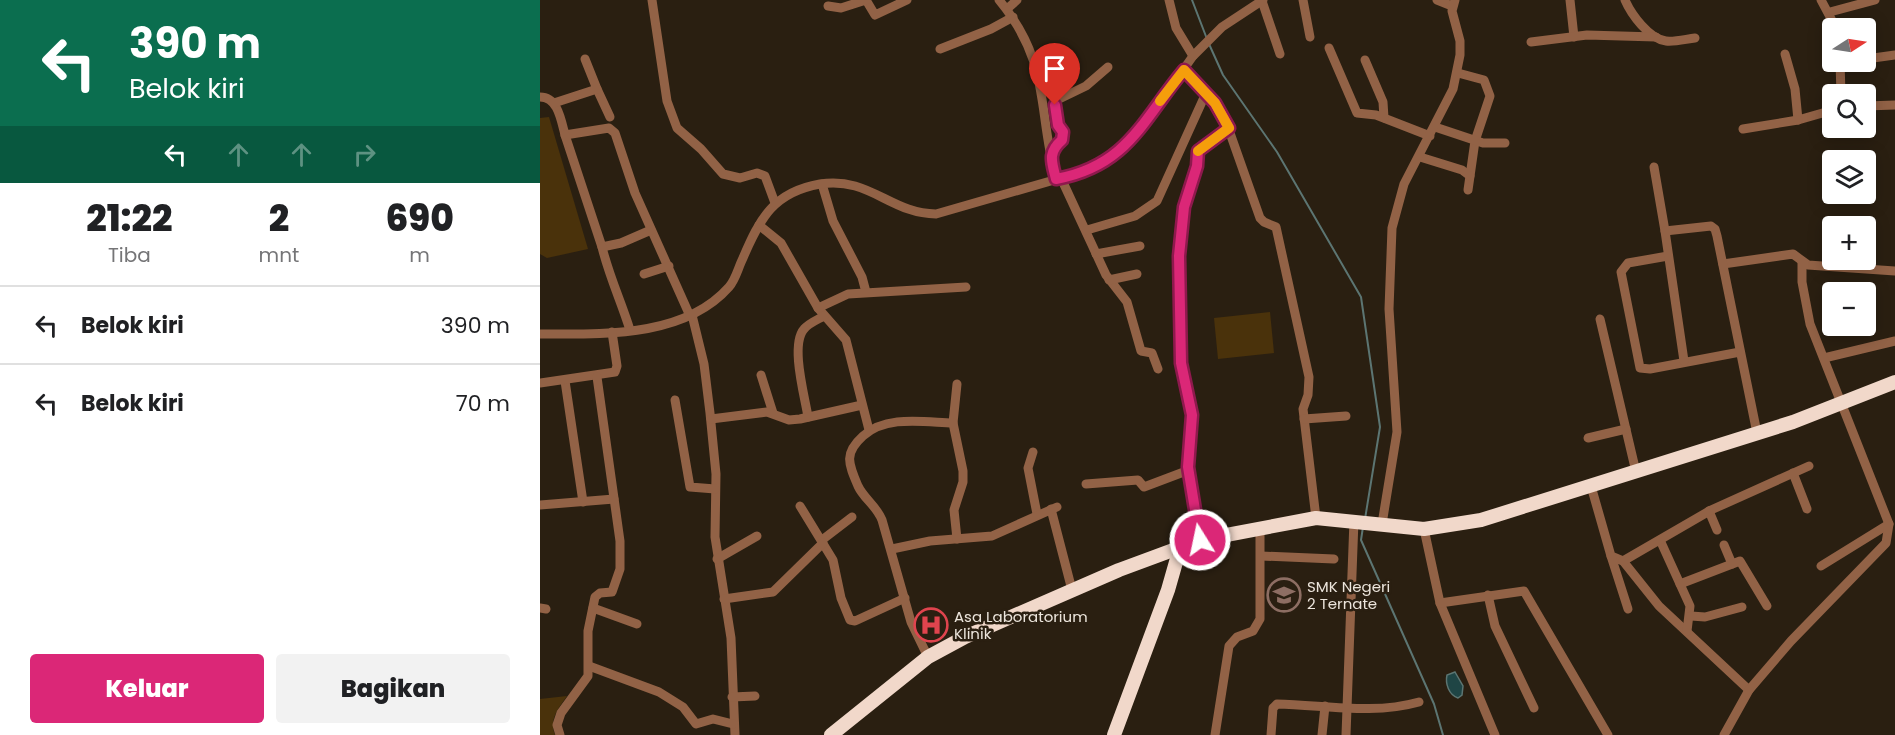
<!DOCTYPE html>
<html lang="id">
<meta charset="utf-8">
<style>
body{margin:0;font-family:Poppins,sans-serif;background:#f2f2f2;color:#202124;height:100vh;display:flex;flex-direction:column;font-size:22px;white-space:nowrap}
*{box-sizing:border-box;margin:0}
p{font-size:20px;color:#757577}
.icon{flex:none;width:33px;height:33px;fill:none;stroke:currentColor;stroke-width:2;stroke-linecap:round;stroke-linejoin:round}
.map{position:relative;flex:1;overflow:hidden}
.details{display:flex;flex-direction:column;background:#fff;width:540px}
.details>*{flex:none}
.guide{background:#0b6e4f;color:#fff;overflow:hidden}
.needle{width:39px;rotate:78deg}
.fabs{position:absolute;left:1282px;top:18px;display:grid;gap:12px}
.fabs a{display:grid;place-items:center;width:54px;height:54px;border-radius:6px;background:#fff;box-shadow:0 3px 15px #0003;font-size:30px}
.pin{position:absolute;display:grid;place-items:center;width:51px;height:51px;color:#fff;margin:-62px -26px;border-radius:50% 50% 50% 0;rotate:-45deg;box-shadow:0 0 6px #0007}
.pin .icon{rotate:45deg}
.me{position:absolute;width:66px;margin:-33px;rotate:350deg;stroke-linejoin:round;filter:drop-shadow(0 0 4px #0008)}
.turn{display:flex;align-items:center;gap:21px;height:126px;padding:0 30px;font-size:27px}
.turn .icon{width:78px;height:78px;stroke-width:2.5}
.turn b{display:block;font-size:42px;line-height:51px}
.lanes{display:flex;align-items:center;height:57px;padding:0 30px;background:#0003;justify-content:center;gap:30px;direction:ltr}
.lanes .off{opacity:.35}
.eta{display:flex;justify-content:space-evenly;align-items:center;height:102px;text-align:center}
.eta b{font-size:36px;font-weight:800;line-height:42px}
.button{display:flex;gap:12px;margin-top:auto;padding:12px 30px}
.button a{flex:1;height:69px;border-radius:6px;background:#db2777;color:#fff;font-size:24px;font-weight:800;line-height:69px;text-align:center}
.button a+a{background:#f2f2f2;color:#202124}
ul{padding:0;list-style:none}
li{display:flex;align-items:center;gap:18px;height:78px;padding:0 30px;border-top:2px solid #e0e0e0}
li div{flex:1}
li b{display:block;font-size:22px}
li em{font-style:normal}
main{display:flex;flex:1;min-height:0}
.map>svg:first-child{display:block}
.green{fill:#4a320b}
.water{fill:#1f4545;stroke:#5c7572;stroke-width:1.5}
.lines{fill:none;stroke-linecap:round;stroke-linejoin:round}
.stream{stroke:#5c7572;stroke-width:2}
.minor{stroke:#926246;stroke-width:9}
.highway{stroke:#f1d8ca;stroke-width:14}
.route-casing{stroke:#8e194d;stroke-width:15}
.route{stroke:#db2777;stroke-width:10}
.slow{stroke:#f59e0b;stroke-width:10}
.labels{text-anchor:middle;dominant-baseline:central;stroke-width:5;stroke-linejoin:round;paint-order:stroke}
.poi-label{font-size:15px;fill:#ece5dc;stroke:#2a1f11;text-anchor:start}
</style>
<main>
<section class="details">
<div class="guide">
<div class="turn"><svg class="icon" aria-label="left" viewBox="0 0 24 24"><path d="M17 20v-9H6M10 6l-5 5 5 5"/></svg><div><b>390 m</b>Belok kiri</div></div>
<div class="lanes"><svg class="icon" aria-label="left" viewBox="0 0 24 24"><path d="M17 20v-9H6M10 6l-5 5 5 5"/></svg><svg class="icon off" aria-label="ahead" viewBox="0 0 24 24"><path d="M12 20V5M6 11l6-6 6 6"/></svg><svg class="icon off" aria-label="ahead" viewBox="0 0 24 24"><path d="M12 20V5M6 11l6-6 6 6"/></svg><svg class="icon off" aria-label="right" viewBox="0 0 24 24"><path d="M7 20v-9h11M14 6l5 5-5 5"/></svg></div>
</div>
<div class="eta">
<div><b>21:22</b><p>Tiba</p></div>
<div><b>2</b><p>mnt</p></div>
<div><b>690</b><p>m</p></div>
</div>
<ul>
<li><svg class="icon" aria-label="left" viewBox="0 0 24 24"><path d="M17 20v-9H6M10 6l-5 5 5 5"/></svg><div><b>Belok kiri</b></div><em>390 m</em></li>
<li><svg class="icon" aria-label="left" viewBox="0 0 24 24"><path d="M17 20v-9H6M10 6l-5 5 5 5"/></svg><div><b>Belok kiri</b></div><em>70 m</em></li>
</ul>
<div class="button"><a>Keluar</a><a>Bagikan</a></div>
</section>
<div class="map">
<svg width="1355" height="735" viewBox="0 0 1355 735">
<rect width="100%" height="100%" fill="#2a1f11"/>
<g class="green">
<polygon points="9,117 48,249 7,258 0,254 0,118"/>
<polygon points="730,312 734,353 678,359 674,318"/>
<path d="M27,696C18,709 9,719 15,735H0V699Z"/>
</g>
<path class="water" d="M915,672L923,686L922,695L918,698C909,695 905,684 907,675Z"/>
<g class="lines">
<g class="stream">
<polyline points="652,0 667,39"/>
<polyline points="669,44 683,75 737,152 821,297 840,427 825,519"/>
<polyline points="823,527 821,540 894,704 903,735"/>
</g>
<g class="minor">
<polyline points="112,0 127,101 137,128 161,149 183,174 200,178 217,173 225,176 235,203"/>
<polyline points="326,0 335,15 367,0"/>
<path d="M459,0C511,63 497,107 516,179"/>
<polyline points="629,0 636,28 653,56"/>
<polyline points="763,0 770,37"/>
<polyline points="897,0 912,6"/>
<polyline points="1030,0 1034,37"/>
<path d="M1085,0C1091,14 1109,39 1126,41C1135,42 1146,39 1155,38"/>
<polyline points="1281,0 1296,28"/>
<polyline points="722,1 740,54"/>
<polyline points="288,6 301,8 326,0"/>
<polyline points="467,9 477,0"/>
<polyline points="1290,12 1335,0"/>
<polyline points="991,42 1047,35 1116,37"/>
<polyline points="789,48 817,113 836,115 890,136"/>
<polyline points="400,49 451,29 473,17"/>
<polyline points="1245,54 1255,89 1258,120 1293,110"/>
<polyline points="1326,59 1355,55"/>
<polyline points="825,60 843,102 844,118"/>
<polyline points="1300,62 1301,94"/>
<polyline points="644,70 675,103 684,116 720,218 724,222 736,227 769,377 768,395 763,409 776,518"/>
<polyline points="918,73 944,80 950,96 935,141 928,190"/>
<polyline points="57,89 70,117"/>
<path d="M0,97C18,97 21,120 25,135L69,128L75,133L95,193L150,316"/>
<polyline points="14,103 57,89 45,59"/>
<polyline points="1326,106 1355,105"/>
<polyline points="895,127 943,143 965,143"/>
<polyline points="1203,129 1258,120"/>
<polyline points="25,135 62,247 81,243 111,230"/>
<polyline points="510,156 523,136 515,115 517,100 546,86 568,67"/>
<polyline points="880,157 922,170 930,176"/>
<polyline points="1114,167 1125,231"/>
<polyline points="521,178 566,275 587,302 601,351 612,353 618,369"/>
<polyline points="282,184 293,221 322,277 326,292"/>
<polyline points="219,225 241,243 278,308 306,340 329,430"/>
<polyline points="547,230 595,216 617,201 666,93"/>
<path d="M62,247C69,276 81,301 90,330"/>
<polyline points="556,254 600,246"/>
<polyline points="1128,256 1088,263 1081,272 1100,368 1110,369 1200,352"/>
<polyline points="1183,264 1253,254 1268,265 1355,271"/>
<polyline points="104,274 129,266"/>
<polyline points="569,280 597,274"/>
<polyline points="278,308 308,294 426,287"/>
<polyline points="152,315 164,364 170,413 176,474 175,537 191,638 195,735"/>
<polyline points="1060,319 1096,472"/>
<path d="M0,334C62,334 144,338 189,287C196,279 198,268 203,258C220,218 234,192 280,184C329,176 351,214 396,214L521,178L561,163L573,156L595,138L653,56L682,27L723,0"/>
<polyline points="1284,358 1355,341"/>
<polyline points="1144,361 1125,231 1171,226 1175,229 1177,236 1217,433"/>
<polyline points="221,375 233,413"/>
<polyline points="25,381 43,502"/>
<polyline points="0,383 75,372 77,366 72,332"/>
<polyline points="135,400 150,487 175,489"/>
<path d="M268,417C265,397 250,345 264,329C269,323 277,320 284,316"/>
<polyline points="171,419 227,412 249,420 260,419 322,405"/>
<polyline points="764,419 806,416"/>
<polyline points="413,423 417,384"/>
<polyline points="1048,438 1086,429"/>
<polyline points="493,452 488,468 497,514"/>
<polyline points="1253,473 1267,509"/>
<polyline points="546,484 598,480 604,487 649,470"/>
<polyline points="1051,486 1071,556 1083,561 1119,606 1209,690"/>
<polyline points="0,505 74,499"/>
<polyline points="260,506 293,560 301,598 310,620 315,621 365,598"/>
<polyline points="511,509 532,590"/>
<polyline points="1169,511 1177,530"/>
<polyline points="842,524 857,432 849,309 852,228 864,184 913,89 920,55 920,41 912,11 915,0"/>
<polyline points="884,529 900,603 955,735"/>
<polyline points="282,540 312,517"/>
<polyline points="660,540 648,467 652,415 641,363 639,256 644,207 657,166 658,151 689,128"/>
<polyline points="1120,540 1150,606 1147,631"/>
<polyline points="1184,545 1192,564"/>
<polyline points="352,549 390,541 452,536 517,507"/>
<polyline points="721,556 794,559"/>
<polyline points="1071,556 1088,609"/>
<polyline points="177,559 217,536"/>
<polyline points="1083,561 1171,510 1269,466"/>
<polyline points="1281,566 1349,524"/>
<polyline points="1140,584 1200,561 1227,606"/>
<polyline points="948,595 955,626 994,708"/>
<polyline points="184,599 233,592 283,543"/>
<polyline points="900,603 984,591 1068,735"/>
<polyline points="0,608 6,609"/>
<polyline points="53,608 97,624"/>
<polyline points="1151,616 1165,617 1202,607"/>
<path d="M388,657L371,622L342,520C336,505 324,499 318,486C308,463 304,453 323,436C346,415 383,422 413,423L423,471V482L414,510L417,539"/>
<polyline points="49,666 119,692 143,707 156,724 173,719 193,724"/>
<polyline points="192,697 215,696"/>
<polyline points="20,735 17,725 21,713 48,676 48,631 55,597 60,593 72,592 80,569 80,541 57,377"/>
<polyline points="675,735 689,646 697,637 713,631 720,619 720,527"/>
<path d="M731,735L733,708L737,704C785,705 833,715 879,702"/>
<polyline points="782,735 785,706"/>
<polyline points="806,735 814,520"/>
<polyline points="1184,735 1209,690 1251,641 1346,543 1349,524 1270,324 1262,282 1262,262"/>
</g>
<g class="highway">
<polyline points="291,735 388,657 425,637 579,570 660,540 776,518 884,529 941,520 1253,422 1355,382"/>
<polyline points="574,735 628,590 640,548"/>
</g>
</g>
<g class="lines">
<g class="route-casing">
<path id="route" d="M515,105L518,125L523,132L522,140C507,153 512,162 516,179C588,166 603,119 644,70L675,103L689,128L658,151L657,166L644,207L639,256L641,363L652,415L648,467L660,540"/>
</g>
<use href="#route" class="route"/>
<polyline class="slow" points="620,101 644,70 675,103 689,128 658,151"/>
</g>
<defs>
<g id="school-ring" transform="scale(1.725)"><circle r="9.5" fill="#2a1f11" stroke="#8d6e63" stroke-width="1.5"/><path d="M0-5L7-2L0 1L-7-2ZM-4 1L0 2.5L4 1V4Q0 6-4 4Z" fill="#8d6e63"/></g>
<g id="hospital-ring" transform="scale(1.725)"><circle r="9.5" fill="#2a1f11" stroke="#e0444e" stroke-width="1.5"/><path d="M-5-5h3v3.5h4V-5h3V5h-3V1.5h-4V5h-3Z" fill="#e0444e"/></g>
</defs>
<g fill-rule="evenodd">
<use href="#school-ring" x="744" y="595"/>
<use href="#hospital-ring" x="391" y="625"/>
</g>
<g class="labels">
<g class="poi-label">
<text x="767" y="586">SMK Negeri<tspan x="767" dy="17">2 Ternate</tspan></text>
<text x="414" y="616">Asa Laboratorium<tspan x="414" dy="17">Klinik</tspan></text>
</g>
</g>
</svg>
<div class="fabs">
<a><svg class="needle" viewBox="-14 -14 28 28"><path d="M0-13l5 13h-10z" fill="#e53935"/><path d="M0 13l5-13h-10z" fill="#757577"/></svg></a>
<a><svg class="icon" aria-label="search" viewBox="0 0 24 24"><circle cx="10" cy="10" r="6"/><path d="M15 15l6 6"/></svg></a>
<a><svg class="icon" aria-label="layers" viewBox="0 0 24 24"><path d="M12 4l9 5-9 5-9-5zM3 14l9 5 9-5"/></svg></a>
<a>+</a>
<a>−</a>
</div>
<div class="pin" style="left:515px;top:105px;background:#d93025"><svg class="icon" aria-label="arrive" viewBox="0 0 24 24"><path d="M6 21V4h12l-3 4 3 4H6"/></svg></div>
<svg class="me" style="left:660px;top:540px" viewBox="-20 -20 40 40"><circle r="17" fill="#db2777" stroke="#fff" stroke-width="3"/><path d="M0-11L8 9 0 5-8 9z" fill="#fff"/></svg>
</div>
</main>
